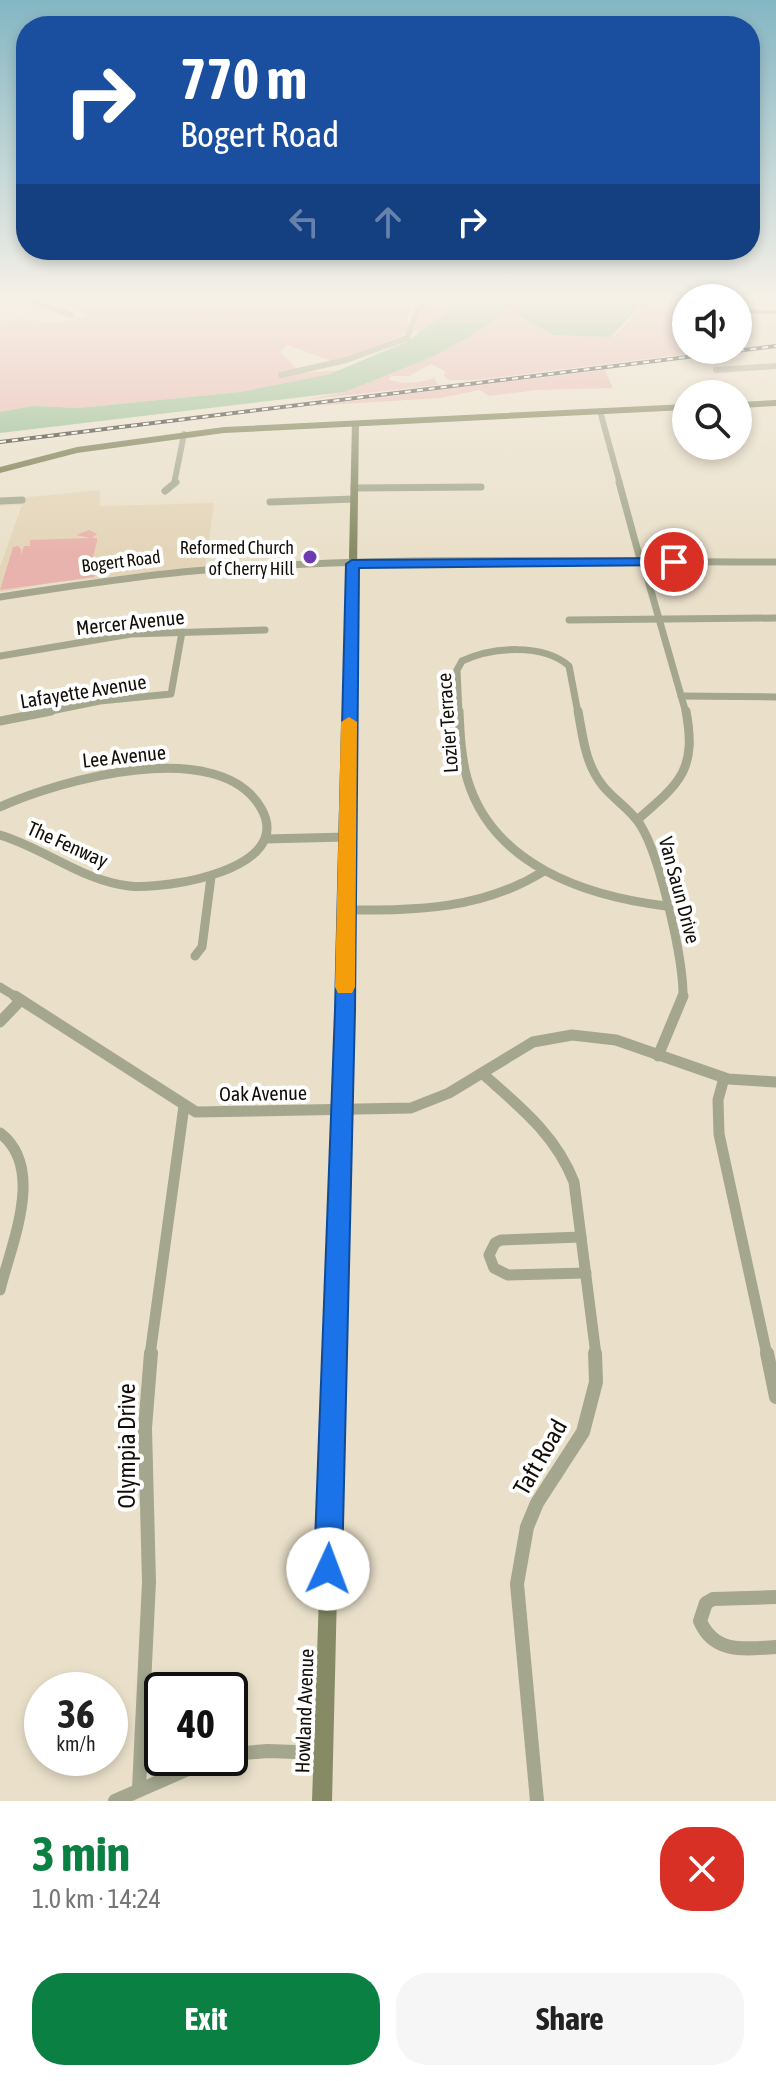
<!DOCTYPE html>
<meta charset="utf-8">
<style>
body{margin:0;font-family:"Asap Condensed",sans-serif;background:#f6f6f6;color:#222;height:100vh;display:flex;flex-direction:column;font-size:30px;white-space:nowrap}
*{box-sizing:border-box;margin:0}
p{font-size:26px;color:#767676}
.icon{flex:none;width:44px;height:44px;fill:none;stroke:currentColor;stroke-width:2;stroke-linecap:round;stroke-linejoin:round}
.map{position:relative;height:1801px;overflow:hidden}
.drawer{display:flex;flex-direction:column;background:#fff;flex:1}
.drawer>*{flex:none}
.banner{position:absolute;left:16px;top:16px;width:744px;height:244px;border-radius:32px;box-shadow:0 4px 12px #0003;background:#1a4fa0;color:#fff;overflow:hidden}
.buttons{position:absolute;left:672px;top:284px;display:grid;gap:16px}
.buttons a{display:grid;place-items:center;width:80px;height:80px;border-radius:50%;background:#fff;box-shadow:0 4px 12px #0003;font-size:40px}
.speed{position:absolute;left:24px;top:1672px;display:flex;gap:16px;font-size:40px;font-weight:700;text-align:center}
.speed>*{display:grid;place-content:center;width:104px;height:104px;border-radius:50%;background:#fff;box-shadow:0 4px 12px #0003;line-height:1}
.speed small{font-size:20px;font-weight:400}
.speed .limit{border:4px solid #111;border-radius:12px;background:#fff;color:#111}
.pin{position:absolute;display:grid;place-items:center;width:68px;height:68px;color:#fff;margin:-34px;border:4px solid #fff;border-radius:50%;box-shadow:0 2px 8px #0007}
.me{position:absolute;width:88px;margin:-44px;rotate:2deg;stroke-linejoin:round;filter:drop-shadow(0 0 6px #0008)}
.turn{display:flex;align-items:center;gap:28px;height:168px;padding:0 32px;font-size:36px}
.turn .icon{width:104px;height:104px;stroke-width:2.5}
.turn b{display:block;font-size:56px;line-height:68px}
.lanes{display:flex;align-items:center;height:76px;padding:0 32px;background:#0003;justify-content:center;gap:40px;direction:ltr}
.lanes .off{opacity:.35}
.round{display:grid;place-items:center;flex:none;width:84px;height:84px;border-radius:32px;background:#f6f6f6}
.head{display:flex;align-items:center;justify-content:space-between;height:136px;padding:0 32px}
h1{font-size:48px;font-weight:700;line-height:60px;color:#0b8043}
.button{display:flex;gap:16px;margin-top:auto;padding:16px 32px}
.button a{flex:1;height:92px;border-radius:32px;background:#0b8043;color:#fff;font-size:32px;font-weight:700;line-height:92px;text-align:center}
.button a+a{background:#f6f6f6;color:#222}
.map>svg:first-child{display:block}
.built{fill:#e4d5b9}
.green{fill:#e9b3ad}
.water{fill:#8fb98b}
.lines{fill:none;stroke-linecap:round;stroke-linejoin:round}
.street-far4{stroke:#a4a78e;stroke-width:6}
.street-far3{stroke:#a4a78e;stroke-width:7}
.street-far2{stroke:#a4a78e;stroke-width:9}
.street-far1{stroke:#a4a78e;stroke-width:11}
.street{stroke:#a4a78e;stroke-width:14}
.secondary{fill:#868b65;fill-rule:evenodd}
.primary{fill:#717648;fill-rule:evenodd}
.rail-casing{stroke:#2b261d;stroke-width:4}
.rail{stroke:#fff;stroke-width:2;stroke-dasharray:6;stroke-linecap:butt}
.route{fill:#1a73e8;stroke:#114b97;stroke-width:2}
.slow{fill:#f59e0b}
.poi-dot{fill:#6e3ab1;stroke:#fff;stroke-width:3}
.labels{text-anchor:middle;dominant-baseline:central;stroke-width:8;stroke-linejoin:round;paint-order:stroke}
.far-poi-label{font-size:18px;fill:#130f08;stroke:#fff;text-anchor:end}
.far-street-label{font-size:18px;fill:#130f08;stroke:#fff}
.street-label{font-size:20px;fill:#130f08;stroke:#fff}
.near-street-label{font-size:24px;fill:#130f08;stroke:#fff}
</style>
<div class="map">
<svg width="776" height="1801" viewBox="0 0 776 1801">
<rect width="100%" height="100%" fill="#eae0ca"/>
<g class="built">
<polygon points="738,311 776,312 776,344 738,348"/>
<polygon points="100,490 100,506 214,503 205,568 58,582 0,592 0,567 22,505 0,506 0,500"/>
</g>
<g class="green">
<polygon points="72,301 187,301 190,305 223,301 234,305 266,301 419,302 408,315 407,332 378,346 332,361 287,345 280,352 301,373 340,370 330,374 239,392 79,408 32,406 0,412 0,321 22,319 55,323 87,316 77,311"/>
<polygon points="430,301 450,301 445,314 419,333 413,330 418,311"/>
<path d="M515,301L522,311L520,316L551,335L613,337L640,309L676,308L661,303L630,301H657L686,308V350H719L476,380H449L444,376L445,371L431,364L409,376H392L388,379C402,385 420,383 434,378L438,385L304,400L345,392L432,357L497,319Z"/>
<polygon points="605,370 613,388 537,390 489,396 480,390 440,398 310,406"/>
<polygon points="89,530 97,534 92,538 97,538 97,541 89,572 96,572 94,577 0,590 13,547 18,546 21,549 21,555 24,546 30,546 30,540 90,538 76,535"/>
</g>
<g class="water">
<polygon points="450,301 515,301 497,319 465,339 432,357 345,392 0,433 0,412 32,406 79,408 239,392 330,374 406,342 445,314"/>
<polygon points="517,301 627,301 672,308 639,307 611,337 552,335 520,316"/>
</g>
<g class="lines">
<g class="street-far4">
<polyline points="33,301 71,315"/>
<polyline points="716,370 776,366"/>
<polyline points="281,375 346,360 407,338 417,311 427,301"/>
<polyline points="600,411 620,484"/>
<polyline points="174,484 184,434"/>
</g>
<g class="street-far3">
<polyline points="619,482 641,563"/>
<polyline points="354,488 481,487"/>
<polyline points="165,491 176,482"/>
<polyline points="0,501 22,500"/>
<polyline points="270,502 354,499"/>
<polyline points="643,563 686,713"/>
<path d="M0,597C64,587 128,577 193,571C386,555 582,562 776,562"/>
<polyline points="569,620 776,618"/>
<polyline points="0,656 131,634 265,630"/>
<polyline points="681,696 776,697"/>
<polyline points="41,713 100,701 171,694 182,632"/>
<path d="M459,713L457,670L462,661C492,647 543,643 569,666L578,713"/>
</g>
<g class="street-far2">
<path d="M459,711C460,733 461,756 467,778C492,865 585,896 666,906"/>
<path d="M578,711C583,737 585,764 603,786C614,800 632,810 641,826C660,857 684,961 683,998"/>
<polyline points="0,721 51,711"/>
<path d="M0,807C59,780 219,735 261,808C296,869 167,890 129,886C83,881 44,848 0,835"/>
<path d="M637,820C680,783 697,770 686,711"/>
<polyline points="265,839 347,837"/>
<path d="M346,910C417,910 482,910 544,871"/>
<polyline points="195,956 202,947 211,877"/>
<polyline points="0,987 18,998"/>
</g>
<g class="street-far1">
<polyline points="15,996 196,1112 411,1108 449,1093 533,1042 572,1035 616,1040 728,1079 776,1082"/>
<polyline points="0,1022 21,1000"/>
<polyline points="658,1056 683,996"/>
<path d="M483,1074C519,1106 556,1135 574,1182L596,1355"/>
<polyline points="724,1078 718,1100 719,1134 767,1355"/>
<path d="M0,1133C46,1168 11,1244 0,1290"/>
<polyline points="581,1237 501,1240 495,1243 489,1255 494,1268 508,1275 586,1273"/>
<polyline points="150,1355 184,1106"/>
</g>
<g class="street">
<polyline points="767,1353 776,1397"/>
<path d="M776,1597L713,1599L706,1603L700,1621C714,1654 745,1649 776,1647"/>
<polyline points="230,1754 268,1751 323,1753"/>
<polyline points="139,1788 149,1582 145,1428 151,1353"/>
<polyline points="115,1801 213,1758"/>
<polyline points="537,1801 517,1584 527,1527 537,1503 583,1432 596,1382 595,1353"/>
</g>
<polygon class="secondary" points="352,421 359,423 351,1010 332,1801 312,1801 339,1010"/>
<g class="primary">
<polygon points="675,301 686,301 686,304 676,303"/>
<polygon points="738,309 776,310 776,314 738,313"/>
<polygon points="776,400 776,406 738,408 738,402"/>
<polygon points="686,404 686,410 224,433 77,453 0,473 0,467 77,447 224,427"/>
</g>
<g class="rail-casing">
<polyline id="rail" points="0,442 776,346"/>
</g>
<use href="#rail" class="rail"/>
</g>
<linearGradient id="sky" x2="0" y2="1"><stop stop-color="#84b6c3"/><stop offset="0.54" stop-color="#f6f1e7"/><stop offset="1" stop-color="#f6f1e7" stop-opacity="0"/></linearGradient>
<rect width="776" height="553" fill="url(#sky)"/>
<polygon class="route" points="674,558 679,560 679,565 359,568 355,1010 342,1569 338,1579 328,1583 318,1579 314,1569 335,1010 346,564 352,560"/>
<polygon class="slow" points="349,717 357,722 355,987 352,993 338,993 335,987 341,722"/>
<circle class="poi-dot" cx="310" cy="557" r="8"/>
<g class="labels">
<g class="far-poi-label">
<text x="294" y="547">Reformed Church<tspan x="294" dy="21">of Cherry Hill</tspan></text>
</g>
<g class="far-street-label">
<text transform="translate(121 561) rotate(-7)">Bogert Road</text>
</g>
<g class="street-label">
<text transform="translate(130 622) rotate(-6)">Mercer Avenue</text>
<text transform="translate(83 691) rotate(-9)">Lafayette Avenue</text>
<text transform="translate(447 723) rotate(-94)">Lozier Terrace</text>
<text transform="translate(124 756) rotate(-6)">Lee Avenue</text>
<text transform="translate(68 844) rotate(24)">The Fenway</text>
<text transform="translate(680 890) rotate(75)">Van Saun Drive</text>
<text transform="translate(263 1093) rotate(-1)">Oak Avenue</text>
<text transform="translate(304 1711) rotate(-88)">Howland Avenue</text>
</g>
<g class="near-street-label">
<text transform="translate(126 1446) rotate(-90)">Olympia Drive</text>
<text transform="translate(540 1457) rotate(-60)">Taft Road</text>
</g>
</g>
</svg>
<div class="buttons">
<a><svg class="icon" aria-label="sound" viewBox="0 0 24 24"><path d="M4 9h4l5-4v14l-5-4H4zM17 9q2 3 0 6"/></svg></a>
<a><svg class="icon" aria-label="search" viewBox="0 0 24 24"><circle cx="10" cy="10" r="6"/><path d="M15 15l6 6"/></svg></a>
</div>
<div class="speed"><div>36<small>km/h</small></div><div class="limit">40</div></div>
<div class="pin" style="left:674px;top:562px;background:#d93025"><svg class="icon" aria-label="arrive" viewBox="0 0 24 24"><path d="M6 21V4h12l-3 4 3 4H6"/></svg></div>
<svg class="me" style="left:328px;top:1569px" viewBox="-20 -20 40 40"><circle r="19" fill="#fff"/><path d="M0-13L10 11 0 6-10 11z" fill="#1a73e8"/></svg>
<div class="banner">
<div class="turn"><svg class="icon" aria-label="right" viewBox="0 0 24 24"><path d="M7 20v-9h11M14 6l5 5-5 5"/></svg><div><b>770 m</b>Bogert Road</div></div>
<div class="lanes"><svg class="icon off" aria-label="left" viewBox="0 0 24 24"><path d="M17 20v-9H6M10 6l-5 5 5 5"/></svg><svg class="icon off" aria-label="ahead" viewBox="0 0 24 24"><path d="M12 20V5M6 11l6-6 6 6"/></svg><svg class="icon" aria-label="right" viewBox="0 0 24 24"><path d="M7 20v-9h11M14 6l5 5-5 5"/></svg></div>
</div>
</div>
<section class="drawer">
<div class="head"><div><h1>3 min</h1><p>1.0 km · 14:24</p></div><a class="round" style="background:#d93025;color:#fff"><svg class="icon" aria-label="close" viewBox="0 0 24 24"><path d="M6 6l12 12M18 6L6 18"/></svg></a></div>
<div class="button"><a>Exit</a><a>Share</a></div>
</section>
